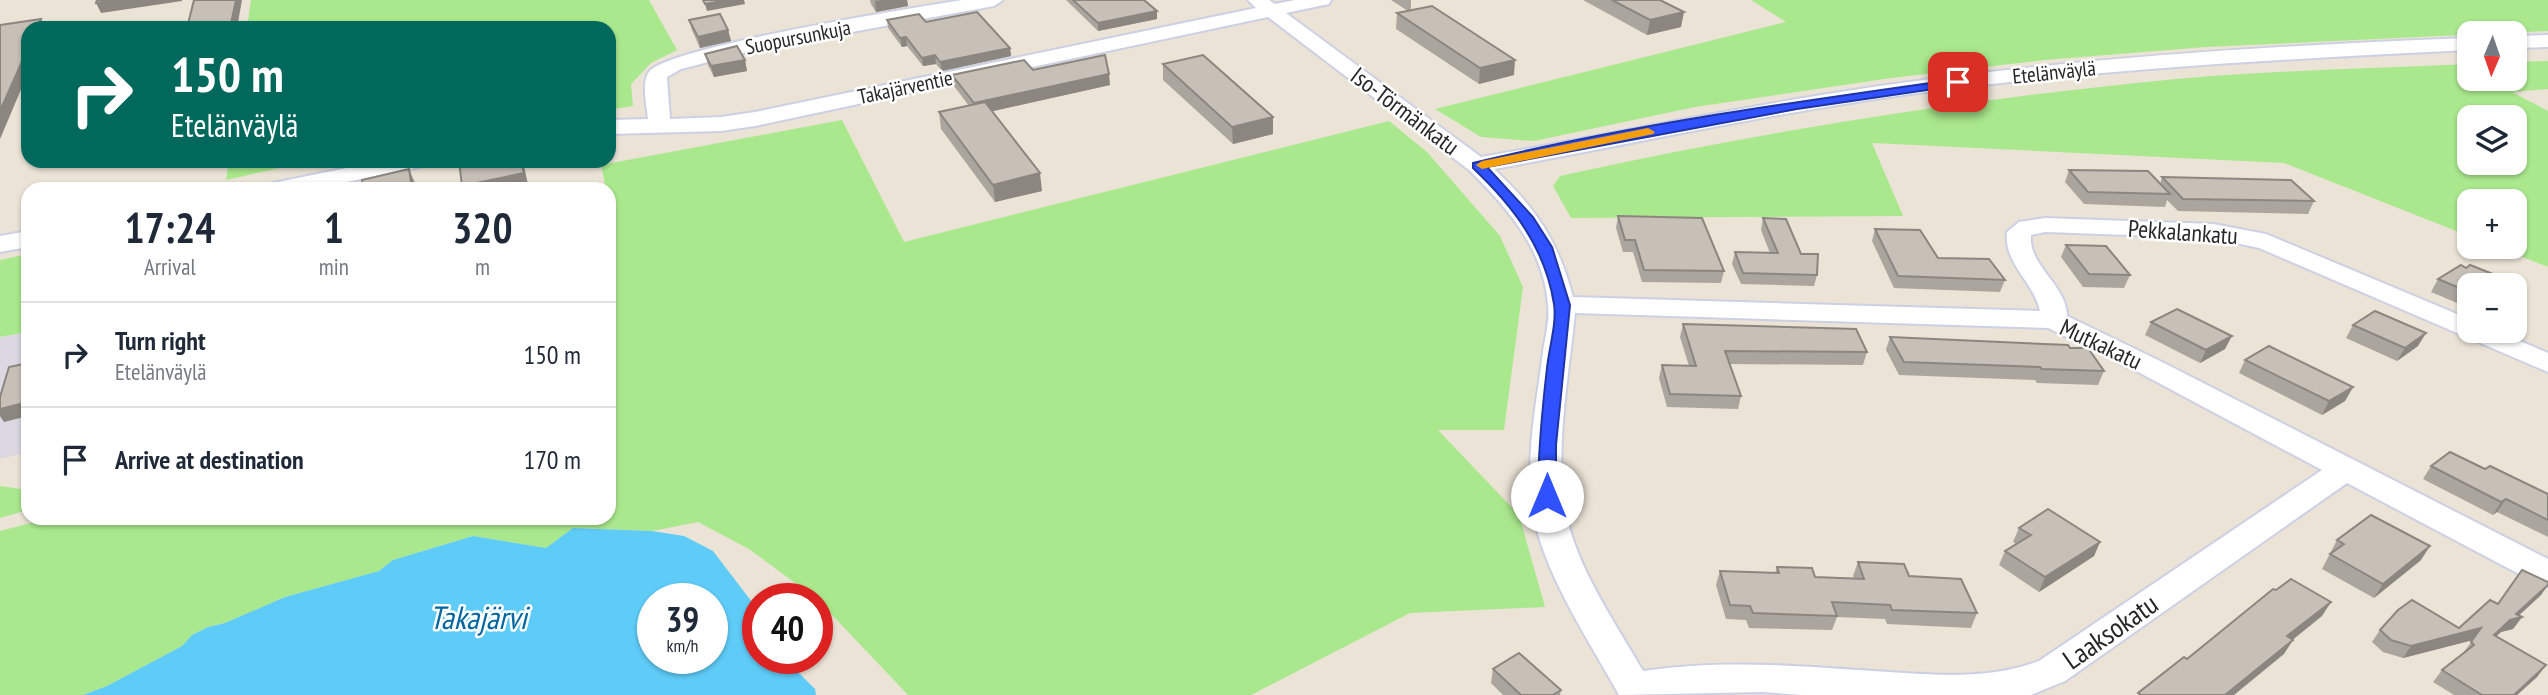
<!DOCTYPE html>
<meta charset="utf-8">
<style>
body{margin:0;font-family:"PT Sans Narrow",sans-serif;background:#f6f6f7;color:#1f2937;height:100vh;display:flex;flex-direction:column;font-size:26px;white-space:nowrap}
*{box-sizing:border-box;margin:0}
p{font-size:23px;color:#747a83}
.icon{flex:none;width:38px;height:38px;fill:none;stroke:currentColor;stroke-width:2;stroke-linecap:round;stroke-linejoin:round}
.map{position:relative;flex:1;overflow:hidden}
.sheet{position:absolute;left:21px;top:182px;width:595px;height:343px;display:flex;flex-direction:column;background:#fff;border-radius:21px;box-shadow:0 2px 5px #0004}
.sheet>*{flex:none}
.guide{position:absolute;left:21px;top:21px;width:595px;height:147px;border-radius:21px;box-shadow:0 2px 5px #0004;background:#00695c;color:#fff;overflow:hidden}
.needle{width:46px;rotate:182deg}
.buttons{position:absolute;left:2457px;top:21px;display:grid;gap:14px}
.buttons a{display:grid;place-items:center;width:70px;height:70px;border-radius:14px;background:#fff;box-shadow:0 2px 5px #0004;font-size:35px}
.speed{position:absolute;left:637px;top:583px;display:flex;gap:14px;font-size:35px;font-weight:700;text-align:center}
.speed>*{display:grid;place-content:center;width:91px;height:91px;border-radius:50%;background:#fff;box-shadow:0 2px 5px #0004;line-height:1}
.speed small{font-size:18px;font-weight:400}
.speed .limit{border:10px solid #d22;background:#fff;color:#111}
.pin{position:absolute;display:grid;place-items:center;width:60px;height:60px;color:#fff;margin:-30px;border-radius:14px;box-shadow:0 4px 10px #0006}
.me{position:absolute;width:77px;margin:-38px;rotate:0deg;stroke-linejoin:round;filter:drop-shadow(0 0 5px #0008)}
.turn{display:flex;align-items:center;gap:24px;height:147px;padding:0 35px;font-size:32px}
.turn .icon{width:91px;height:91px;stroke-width:2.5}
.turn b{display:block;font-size:49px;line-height:60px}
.eta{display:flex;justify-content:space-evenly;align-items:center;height:119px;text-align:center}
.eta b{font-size:42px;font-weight:700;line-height:49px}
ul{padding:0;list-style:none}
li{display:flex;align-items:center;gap:21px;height:105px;padding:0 35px;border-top:2px solid #e0e1e3}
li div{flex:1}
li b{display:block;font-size:26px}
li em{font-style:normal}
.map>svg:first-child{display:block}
.industrial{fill:#dbd8e2}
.green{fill:#aae88d;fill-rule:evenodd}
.water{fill:#5fccf8;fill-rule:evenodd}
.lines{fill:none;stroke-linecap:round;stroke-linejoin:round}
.minor-casing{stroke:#ccd0e2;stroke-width:4}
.minor{fill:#fff;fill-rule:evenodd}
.wall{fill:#aaa59d}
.shaded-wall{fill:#8b8680}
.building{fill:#c6c0b7;stroke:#8b8680;stroke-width:2}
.route{fill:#3051ff;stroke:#1f35a6;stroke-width:2}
.slow{fill:#f59e0b}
.labels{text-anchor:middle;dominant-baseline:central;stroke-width:5;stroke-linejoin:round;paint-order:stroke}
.far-street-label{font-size:21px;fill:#272727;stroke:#fff}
.street-label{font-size:24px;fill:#272727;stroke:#fff}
.near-street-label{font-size:28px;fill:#272727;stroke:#fff}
.near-water-label{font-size:32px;font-style:italic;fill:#0266a0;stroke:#fff}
</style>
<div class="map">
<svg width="2548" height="695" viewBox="0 0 2548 695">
<rect width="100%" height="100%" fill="#ebe3d6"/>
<polygon class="industrial" points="28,332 28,452 0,459 0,337"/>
<g class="green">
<polygon points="251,0 649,0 677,50 651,63 631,84 633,106 609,110 609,28 247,28"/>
<polygon points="1751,0 2548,0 2548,31 2206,47 2044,60 1891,78 1695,107 1534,141 1481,137 1435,109 1786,22"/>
<path d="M2548,61V89L2512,92L2548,111V267L2497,247H2515V201H2469V236L2284,163L1872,143L1903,216L1571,218L1553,186L1560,176C1750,134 1943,103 2136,83C2246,71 2358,69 2469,64V79H2515V62ZM2469,117H2515V163H2469Z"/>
<polygon points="842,120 904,242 1389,121 1427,152 1500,236 1523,287 1504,430 1438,430 1519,515 1545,607 1410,613 1251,695 908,695 817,599 749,549 698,522 652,531 573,528 546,548 473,536 393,560 379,571 285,597 225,623 208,627 192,635 182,646 107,686 83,695 0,695 0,531 50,518 609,518 609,217 613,216 609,189 606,189 601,165"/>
<polygon points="229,161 311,161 226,180"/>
<polygon points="28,254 28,332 0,337 0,260"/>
<polygon points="0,486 28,490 28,510 0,518"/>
</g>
<path class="water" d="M573,528L652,531L684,536L713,551L758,610V658H784L815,689L816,695H83L107,686L182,646L192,635L208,627L225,623L285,597L379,571L393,560L473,536L546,548ZM712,598V658H653V598Z"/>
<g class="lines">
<g class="minor-casing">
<g id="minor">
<path d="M962,0H1003L994,6L759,49L681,69L667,77L670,119L721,117L755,112L1256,8L1248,0H1269L1275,4L1295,0H1331L1329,4L1286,13L1481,157C1624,132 1766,101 1909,82C2094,57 2283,45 2469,38V50C2282,59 2096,69 1911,94C1771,113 1633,144 1494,169C1537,209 1558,241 1573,297L2040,311C2034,282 2003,263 2007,232L2019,222L2045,218L2213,224L2266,234L2469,319V331H2497L2548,353V372L2259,248L2213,238L2045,232L2031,235C2028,266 2067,285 2067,316L2160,361L2548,559V586L2536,583L2347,483L2065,681L2031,695H1802L1762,692L1619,695C1587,636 1536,564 1531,496C1527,448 1537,399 1543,352C1545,337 1550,320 1548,305C1544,249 1507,207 1469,170L1268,17L755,126L721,131L609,134V120L648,119C647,106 641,83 649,72C665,47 919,7 962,0ZM1575,313L2048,328L2140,373L2322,470L2039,661C1982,683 1918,673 1858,670C1786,665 1715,660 1643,671C1612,617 1570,559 1563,496C1557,436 1569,373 1575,313Z"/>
<polygon points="2548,35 2548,47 2515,48 2515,36"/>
<polygon points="381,161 426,161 423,166 415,168 312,189 266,189 270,184 278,182"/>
<polygon points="28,231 28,247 0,252 0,236"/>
</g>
</g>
<use href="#minor" class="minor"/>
</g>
<g class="wall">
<polygon points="870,0 907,0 908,6 876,12 871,4"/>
<polygon points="1066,0 1144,0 1157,11 1157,19 1098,31"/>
<polygon points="1391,0 1411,0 1411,10 1514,75 1479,84 1396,29 1397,13 1408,11"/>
<polygon points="1583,0 1660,0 1681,27 1647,35"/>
<polygon points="689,20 728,30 731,41 700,48 692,30"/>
<polygon points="887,20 926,22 1010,48 1011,56 942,71 936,64 923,66 907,46 902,47 888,28"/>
<polygon points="705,54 745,60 747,71 714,77 708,65"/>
<polygon points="1163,64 1273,134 1233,144 1163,80"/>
<polygon points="1033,70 1110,85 992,111 1042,191 995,202 941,129 939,112 969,106 954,86 952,75"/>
<polygon points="2069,170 2160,184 2162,177 2314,201 2308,214 2178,211 2167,200 2165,207 2084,204 2065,182"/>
<polygon points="1618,216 1724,271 1721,283 1642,282 1633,252 1623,252 1616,228"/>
<polygon points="1763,218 1801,254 1817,275 1814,286 1741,284 1732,264 1735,252 1770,253 1761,230"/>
<polygon points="1875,229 1938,258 2005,280 2000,292 1894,288 1872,241"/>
<polygon points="2066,245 2130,275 2124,288 2083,287 2061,257"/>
<polygon points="2466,268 2503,278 2500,282 2469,285 2469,308 2431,292 2438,279"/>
<polygon points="2151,322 2225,349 2200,363 2145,335"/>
<polygon points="1683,324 1867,352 1863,365 1729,364 1741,396 1738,409 1667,407 1659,378 1662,365 1689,366 1680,337"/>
<polygon points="2353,325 2418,346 2397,361 2346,338"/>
<polygon points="1890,337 2070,348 2104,371 2098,385 2037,383 2035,380 1899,375 1886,350"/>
<polygon points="2245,360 2353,387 2345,401 2322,415 2239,373"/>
<polygon points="2431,466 2485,469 2548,494 2548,537 2497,512 2493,515 2423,479"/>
<polygon points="2019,528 2100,542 2094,556 2039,592 1999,565 2005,551 2016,544 2013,542"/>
<polygon points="2337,540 2421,560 2374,598 2322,569"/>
<polygon points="1858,562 1909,576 1977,613 1971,628 1887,624 1885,619 1837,617 1832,630 1749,628 1746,620 1726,619 1716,585 1720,571 1775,573 1777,567 1815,577 1854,578 1853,576"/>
<polygon points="2541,595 2519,615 2522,617 2513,629 2501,632 2496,636 2546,665 2537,677 2517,695 2454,695 2433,682 2442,670 2463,653 2473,640 2403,658 2383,652 2372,642 2380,630 2459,628 2498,604"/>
<polygon points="1493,669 1561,690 1560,695 1503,695 1491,683"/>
</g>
<g class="shaded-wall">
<polygon points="116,0 182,0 182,1 101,13 96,3"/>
<polygon points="236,0 242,0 237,28 230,28"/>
<polygon points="728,0 744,0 745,4 707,11 705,4"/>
<polygon points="882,0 907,0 908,6 876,12 875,1"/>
<polygon points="1157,11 1157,19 1098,31 1098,23"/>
<polygon points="1684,12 1681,27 1647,35 1650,20"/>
<polygon points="41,19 46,28 37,28"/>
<polygon points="728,30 731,41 700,48 698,37"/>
<polygon points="906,37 907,46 902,47 900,38"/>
<polygon points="28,48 28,73 0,139 0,111"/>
<polygon points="1010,48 1011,56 942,71 940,62"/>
<polygon points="935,55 936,64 923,66 922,58"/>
<polygon points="745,60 747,71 714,77 711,66"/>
<polygon points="1515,60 1514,75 1479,84 1480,68"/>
<polygon points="1109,74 1110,85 976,115 974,103"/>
<polygon points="1273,117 1273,134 1233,144 1232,127"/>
<polygon points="521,161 523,161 528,185 509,189 463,189 462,186"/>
<polygon points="409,169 414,181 415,189 412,189"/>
<polygon points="1040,173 1042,191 995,202 993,185"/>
<polygon points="2426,333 2418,346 2397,361 2405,348"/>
<polygon points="2232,336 2225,349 2200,363 2206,350"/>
<polygon points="2353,387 2345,401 2322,415 2329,401"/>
<polygon points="28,400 28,416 4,422 0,416 0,409"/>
<polygon points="2506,499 2497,512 2493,515 2501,502"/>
<polygon points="2100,542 2094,556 2039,592 2045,577"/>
<polygon points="2430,546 2421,560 2374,598 2383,584"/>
<polygon points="2548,585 2541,595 2515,619 2522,617 2513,629 2501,632 2485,647 2494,635"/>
<polygon points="2331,602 2322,616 2279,651 2287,636"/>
<polygon points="2481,628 2473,640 2403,658 2411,646"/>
<polygon points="2293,640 2284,654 2234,695 2225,695"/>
<polygon points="2546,665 2537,677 2517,695 2514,695"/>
</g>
<g class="building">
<polygon points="97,0 116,0 96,3"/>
<polygon points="194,0 236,0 230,28 187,28"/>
<polygon points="703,0 728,0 705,4"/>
<polygon points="1073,0 1144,0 1157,11 1098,23"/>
<polygon points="1612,0 1660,0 1684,12 1650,20"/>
<polygon points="1432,6 1515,60 1480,68 1397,13"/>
<polygon points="977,12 1010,48 940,62 935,55 922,58 906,37 900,38 887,20 919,14 926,22"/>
<polygon points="720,14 728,30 698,37 689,20"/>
<polygon points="41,19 37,28 28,28 28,48 0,111 0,25"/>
<polygon points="737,46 745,60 711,66 705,54"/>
<polygon points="1105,55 1109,74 974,103 952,75 1024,60 1033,70"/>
<polygon points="1203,55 1273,117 1232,127 1163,64"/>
<polygon points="985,102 1040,173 993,185 939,112"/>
<polygon points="459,161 521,161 524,173 462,186"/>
<polygon points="409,169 412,189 363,189 362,180"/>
<polygon points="2069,170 2148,171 2170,194 2088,192"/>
<polygon points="2162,177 2291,180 2314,201 2183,199"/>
<polygon points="1618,216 1702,218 1724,271 1644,270 1635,240 1625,240"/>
<polygon points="1763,218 1786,219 1801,254 1818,254 1817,275 1743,273 1735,252 1778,253"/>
<polygon points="1875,229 1920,230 1938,258 1989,259 2005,280 1898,276"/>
<polygon points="2066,245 2106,246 2130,275 2089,274"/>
<polygon points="2461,265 2466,268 2470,265 2503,278 2498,281 2508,285 2469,285 2469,292 2438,279"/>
<polygon points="2177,309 2232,336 2206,350 2151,322"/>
<polygon points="2375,311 2426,333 2405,348 2353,325"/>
<polygon points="1683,324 1856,329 1867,352 1725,351 1741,396 1670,394 1662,365 1696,366"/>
<polygon points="1890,337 2068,345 2070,348 2088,348 2104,371 2042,369 2040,367 1904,362"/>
<polygon points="2269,346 2353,387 2329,401 2245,360"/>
<polygon points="28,363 28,400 20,404 0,409 0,397 9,367"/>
<polygon points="2450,452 2485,469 2490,466 2548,494 2548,520 2506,499 2501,502 2431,466"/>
<polygon points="2048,509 2100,542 2045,577 2005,551 2031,535 2019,528"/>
<polygon points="2371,515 2430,546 2383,584 2330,554 2344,544 2337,540"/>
<polygon points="1858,562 1904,564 1909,576 1961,579 1977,613 1892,610 1890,605 1832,602 1837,616 1753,613 1750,606 1730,605 1720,571 1779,573 1777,567 1812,568 1815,577 1864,579"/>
<polygon points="2522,570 2548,582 2548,585 2516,614 2522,617 2510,620 2494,635 2546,665 2514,695 2482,695 2442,670 2474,645 2471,642 2481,628 2411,646 2391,640 2380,630 2398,610 2412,600 2459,628 2490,600 2498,604"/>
<polygon points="2291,579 2331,602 2287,636 2293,640 2225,695 2141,695 2138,693 2184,657 2187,659 2273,589 2276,590"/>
<polygon points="1519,653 1561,690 1553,695 1521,695 1493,669"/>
</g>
<path class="route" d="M1958,79L1962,80V85L1797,109L1487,167L1533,217L1552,247L1570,305L1556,445V496L1554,501H1541L1538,496C1538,453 1542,411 1547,368C1549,348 1557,323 1554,304C1545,247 1513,206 1473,168V163C1632,124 1796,102 1958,79Z"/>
<polygon class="slow" points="1648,128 1655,132 1653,134 1482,169 1476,165 1482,161"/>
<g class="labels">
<g class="far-street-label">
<text transform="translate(798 37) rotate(-11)">Suopursunkuja</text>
<text transform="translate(2054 72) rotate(-6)">Etelänväylä</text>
<text transform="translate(905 87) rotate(-12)">Takajärventie</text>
</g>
<g class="street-label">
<text transform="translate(1405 111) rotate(37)">Iso-Törmänkatu</text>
<text transform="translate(2183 232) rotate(4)">Pekkalankatu</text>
<text transform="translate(2101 344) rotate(25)">Mutkakatu</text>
</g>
<g class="near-street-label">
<text transform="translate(2110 631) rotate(-35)">Laaksokatu</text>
</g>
<g class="near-water-label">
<text x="478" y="617">Takajärvi</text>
</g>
</g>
</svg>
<div class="buttons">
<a><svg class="needle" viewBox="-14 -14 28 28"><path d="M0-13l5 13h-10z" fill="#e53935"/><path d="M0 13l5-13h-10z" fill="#747a83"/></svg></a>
<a><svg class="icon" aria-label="layers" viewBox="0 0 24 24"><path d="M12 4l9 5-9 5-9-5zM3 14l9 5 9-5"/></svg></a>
<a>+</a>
<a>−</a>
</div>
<div class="speed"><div>39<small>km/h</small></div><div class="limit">40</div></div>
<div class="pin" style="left:1958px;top:82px;background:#d93025"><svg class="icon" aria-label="arrive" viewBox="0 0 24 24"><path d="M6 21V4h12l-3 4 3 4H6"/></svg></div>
<svg class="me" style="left:1547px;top:496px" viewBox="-20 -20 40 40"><circle r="19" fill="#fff"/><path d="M0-13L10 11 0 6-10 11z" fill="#3051ff"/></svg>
<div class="guide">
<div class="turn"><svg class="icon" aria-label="right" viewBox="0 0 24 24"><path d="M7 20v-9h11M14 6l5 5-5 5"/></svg><div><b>150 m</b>Etelänväylä</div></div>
</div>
<section class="sheet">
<div class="eta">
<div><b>17:24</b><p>Arrival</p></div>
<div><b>1</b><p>min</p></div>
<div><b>320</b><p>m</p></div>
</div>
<ul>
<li><svg class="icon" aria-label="right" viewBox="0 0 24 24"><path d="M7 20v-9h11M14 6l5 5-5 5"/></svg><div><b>Turn right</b><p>Etelänväylä</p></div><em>150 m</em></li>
<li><svg class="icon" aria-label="arrive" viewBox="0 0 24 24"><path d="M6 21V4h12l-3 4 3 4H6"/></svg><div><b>Arrive at destination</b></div><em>170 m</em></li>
</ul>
</section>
</div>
